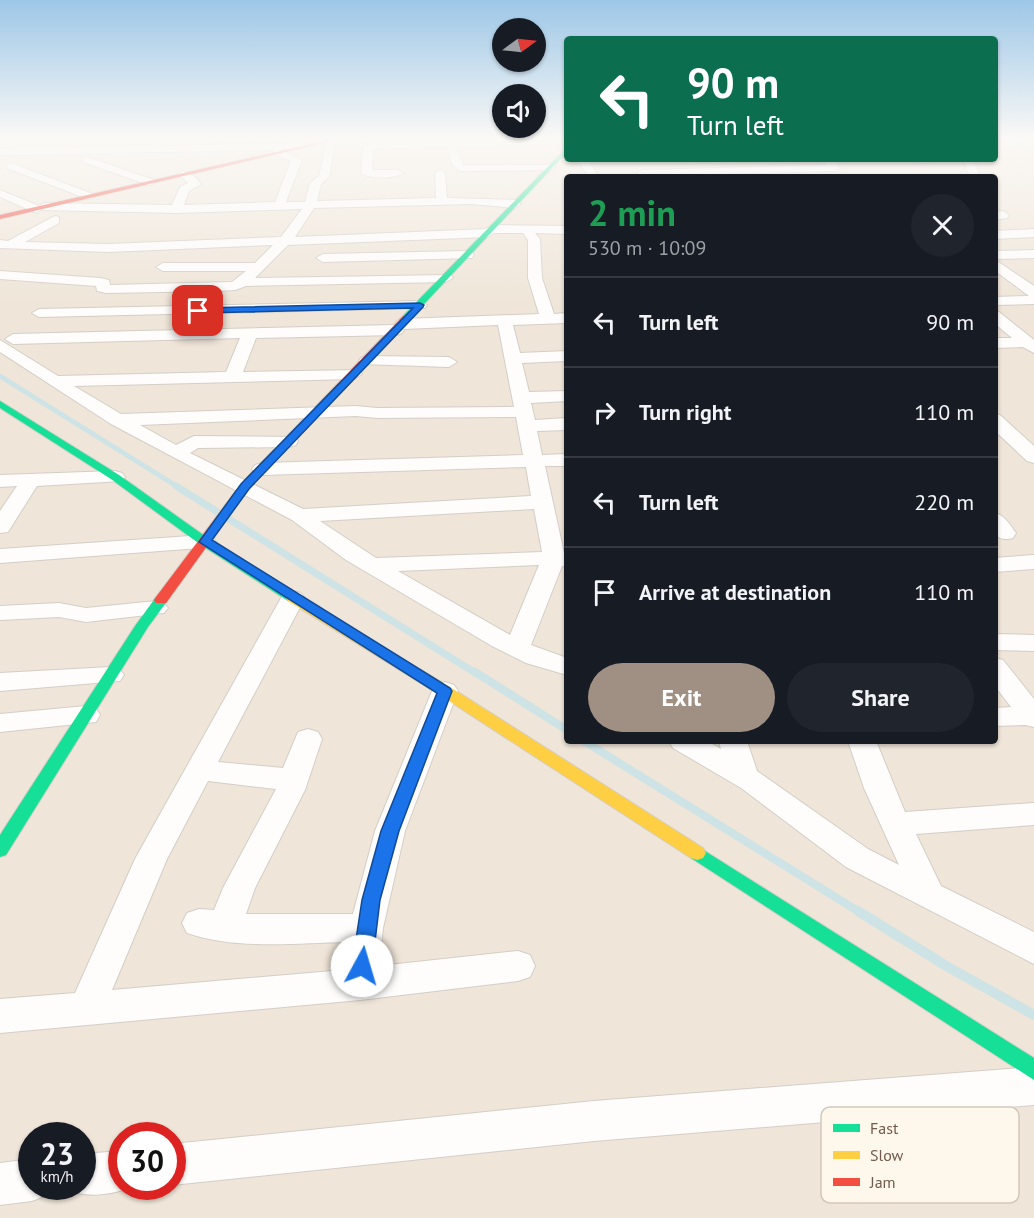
<!DOCTYPE html>
<meta charset="utf-8">
<style>
body{margin:0;font-family:"PT Sans",sans-serif;background:#20242c;color:#f1f3f6;height:100vh;display:flex;flex-direction:column;font-size:22px;white-space:nowrap}
*{box-sizing:border-box;margin:0}
p{font-size:20px;color:#9ea1a6}
.icon{flex:none;width:33px;height:33px;fill:none;stroke:currentColor;stroke-width:2;stroke-linecap:round;stroke-linejoin:round}
.map{position:relative;flex:1;overflow:hidden}
.drawer{position:absolute;left:564px;top:174px;width:434px;height:570px;display:flex;flex-direction:column;background:#171b24;border-radius:6px;box-shadow:0 2px 4px #0004}
.drawer>*{flex:none}
.top-card{position:absolute;left:564px;top:36px;width:434px;height:126px;border-radius:6px;box-shadow:0 2px 4px #0004;background:#0b6e4f;color:#fff;overflow:hidden}
.needle{width:39px;rotate:75deg}
.buttons{position:absolute;left:492px;top:18px;display:grid;gap:12px}
.buttons a{display:grid;place-items:center;width:54px;height:54px;border-radius:50%;background:#171b24;box-shadow:0 2px 4px #0004;font-size:30px}
.speed{position:absolute;left:18px;top:1122px;display:flex;gap:12px;font-size:30px;font-weight:700;text-align:center}
.speed>*{display:grid;place-content:center;width:78px;height:78px;border-radius:50%;background:#171b24;box-shadow:0 2px 4px #0004;line-height:1}
.speed small{font-size:15px;font-weight:400}
.speed .limit{border:9px solid #d22;background:#fff;color:#111}
.pin{position:absolute;display:grid;place-items:center;width:51px;height:51px;color:#fff;margin:-26px;border-radius:12px;box-shadow:0 3px 9px #0006}
.me{position:absolute;width:66px;margin:-33px;rotate:6deg;stroke-linejoin:round;filter:drop-shadow(0 0 4px #0008)}
.turn{display:flex;align-items:center;gap:21px;height:126px;padding:0 24px;font-size:27px}
.turn .icon{width:78px;height:78px;stroke-width:2.5}
.turn b{display:block;font-size:42px;line-height:51px}
.round{display:grid;place-items:center;flex:none;width:63px;height:63px;border-radius:32px;background:#20242c}
.overview{display:flex;align-items:center;justify-content:space-between;height:102px;padding:0 24px}
h1{font-size:36px;font-weight:800;line-height:45px;color:#1e9e55}
.action{display:flex;gap:12px;margin-top:auto;padding:12px 24px}
.action a{flex:1;height:69px;border-radius:36px;background:#a08f83;color:#fff;font-size:24px;font-weight:800;line-height:69px;text-align:center}
.action a+a{background:#20242c;color:#f1f3f6}
ul{padding:0;list-style:none}
li{display:flex;align-items:center;gap:18px;height:90px;padding:0 24px;border-top:2px solid #363941}
li div{flex:1}
li b{display:block;font-size:22px}
li em{font-style:normal}
.map>svg:first-child{display:block}
.residential{fill:#efe5d8;fill-rule:evenodd}
.lines{fill:none;stroke-linecap:round;stroke-linejoin:round}
.stream-far3{stroke:#cde3e5;stroke-width:5}
.stream-far2{stroke:#cde3e5;stroke-width:7}
.stream-far1{stroke:#cde3e5;stroke-width:8}
.stream{stroke:#cde3e5;stroke-width:10}
.street-casing{stroke:#d4cec7;stroke-width:2}
.fast-casing{stroke:#d5cec6;stroke-width:2}
.slow-casing{stroke:#d5cec6;stroke-width:2}
.jam-casing{stroke:#d5cec6;stroke-width:2}
.street{fill:#fefdfc;fill-rule:evenodd}
.fast{fill:#16e098;fill-rule:evenodd}
.slow{fill:#ffcf43;fill-rule:evenodd}
.jam{fill:#f24e42;fill-rule:evenodd}
.route{fill:#1a73e8;stroke:#114b97;stroke-width:1.5}
.key{fill:#fef7eb;stroke:#d4c8bb;stroke-width:1.5}
.key-label{font-size:16px;fill:#725a4c}
</style>
<div class="map">
<svg width="1034" height="1218" viewBox="0 0 1034 1218">
<rect width="100%" height="100%" fill="#f6f2ea"/>
<path class="residential" d="M0,138H567V159H994L995,138H1034V1218H0ZM567,177H994V741H567ZM32,1136H82V1186H32ZM122,1136H172V1186H122Z"/>
<g class="lines">
<polyline class="stream-far3" points="0,376 178,487"/>
<polyline class="stream-far2" points="176,486 477,674"/>
<g class="stream-far1">
<polyline points="475,672 567,730"/>
<polyline points="584,741 861,913"/>
</g>
<polyline class="stream" points="858,911 948,967 1034,1015"/>
<g class="street-casing">
<g id="street">
<path d="M328,138L336,140L329,177L321,184L317,201L436,198L435,173L440,170L445,173L447,198L515,200L521,204L515,208L471,204L314,208L295,237L486,229L492,225L567,226V234L535,233L540,239L542,278L554,314L567,313V323L513,325L520,353L567,351V361L522,363L529,392L567,391V401L531,403L535,420L567,418V430L537,431L542,455L567,454V466H545L564,553H567V567L562,566L531,645L567,658V675L526,663L492,646L346,560L292,520L111,424L0,352V340L58,376L226,372L240,338L13,344L5,339L13,334L395,325L397,321L402,319L539,314L528,278V240L523,233H494L488,237L288,245L255,278L451,275L453,278L446,282L246,286L235,290L220,291L106,293L97,291L96,286L0,279V271L100,278L109,280L110,285L232,282L246,271H163L156,267L163,263H255L273,245L108,252L0,248V240L8,241L55,216L59,217V223L25,242L108,244L281,237L302,209L176,213L41,210L36,213L0,197V190L39,206L44,203L172,205L180,187L188,183L178,174L183,171L195,177L201,184L189,191L184,205L275,202L291,161L274,154L273,152L275,150L0,155V149L308,143L312,144V148L280,150L302,160L286,202H305L310,183L319,176ZM498,325L514,407L377,408L356,406L121,414L74,386L354,379L362,374L360,370L243,372L256,338L397,335L402,333L404,329ZM356,416L377,418L516,417L523,455L262,463L255,465L252,469L255,473L262,475L526,467L531,496L303,509L190,453L198,448L289,447L296,445L298,441L296,437L194,436L176,445L140,425ZM534,509L542,552L376,558L320,521ZM539,565L510,635L398,571Z"/>
<path d="M567,139V145L456,146L463,165H554L555,167L550,170L460,171L452,165L448,148L450,146L373,149L372,170H398L403,173C395,179 369,179 361,173L363,147L377,141Z"/>
<polygon points="87,157 154,180 156,182 150,185 146,184 83,162 83,158"/>
<polygon points="577,159 587,159 599,177 589,177"/>
<polygon points="822,159 833,159 840,168 835,171 642,176 637,173 642,170 827,165"/>
<polygon points="919,159 929,159 930,162 921,164"/>
<polygon points="963,159 973,159 980,177 970,177"/>
<polygon points="11,163 93,194 95,196 89,199 85,198 7,168 7,164"/>
<polygon points="1003,211 1009,215 1007,218 994,220 994,212"/>
<polygon points="1034,229 1034,237 994,239 994,231"/>
<polygon points="1034,250 1034,258 994,259 994,251"/>
<polygon points="467,251 472,252 474,255 472,258 323,262 316,258 323,254"/>
<polygon points="994,259 1034,286 1034,304 994,305 994,297 1029,296 994,270"/>
<polygon points="420,301 427,305 425,308 39,317 32,313 39,309"/>
<polygon points="994,311 999,312 1034,340 1034,353 1023,347 994,348 994,338 1012,338 994,323"/>
<polygon points="367,356 449,357 457,362 449,367 361,364 359,361 361,358"/>
<polygon points="994,414 1000,415 1034,446 1034,463 1027,461 994,430"/>
<polygon points="115,471 122,473 125,477 122,481 37,486 8,532 0,533 0,511 17,486 0,487 0,475"/>
<path d="M994,513C1005,515 1010,525 1016,533L1013,538C992,543 994,528 994,513Z"/>
<polygon points="205,535 213,537 216,542 213,547 0,563 0,549"/>
<polygon points="1034,555 1034,569 994,572 994,558"/>
<path d="M293,591L301,593L305,598L218,762L283,768L298,732L308,729L318,732L322,739L305,790L255,888L246,914H353L375,831L432,691L436,685L445,682L454,685L458,691L405,831L383,928L379,966L518,951L530,955L535,966L530,977L518,981L360,1000L0,1033V999L75,993L135,859L281,598L285,593ZM208,781L276,789L223,888L214,910L199,909L187,913L182,923L187,933C235,950 297,943 347,942L344,970L112,990L167,859Z"/>
<polygon points="156,601 164,603 168,608 164,613 86,622 59,617 0,620 0,606 59,603 86,608"/>
<polygon points="994,634 1034,635 1034,651 994,650"/>
<polygon points="994,658 1003,660 1034,699 1034,727 1025,725 994,726 994,708 1011,707 994,685"/>
<polygon points="111,667 120,669 124,675 120,681 0,691 0,673"/>
<polygon points="86,706 96,708 100,715 96,722 0,732 0,714"/>
<polygon points="669,741 707,741 721,749 719,741 747,741 757,771 868,849 899,865 864,788 848,741 876,741 905,812 1034,803 1034,825 916,834 941,886 1034,932 1034,964 846,867 741,788 673,748"/>
<polygon points="1034,1067 1034,1105 594,1141 172,1185 172,1144 594,1101"/>
<path d="M122,1151V1186H134C113,1195 88,1198 67,1190L66,1186H82V1154Z"/>
<polygon points="32,1159 32,1186 50,1186 47,1195 32,1201 0,1205 0,1163"/>
</g>
</g>
<g class="fast-casing">
<g id="fast">
<polygon points="567,147 567,152 409,320 403,320 403,316"/>
<polygon points="0,401 119,475 209,539 300,598 293,602 288,601 201,545 111,479 0,408"/>
<polygon points="161,596 168,600 148,627 6,855 0,857 0,835 135,626 156,597"/>
<polygon points="697,846 1034,1058 1034,1080 691,858 688,853 691,848"/>
</g>
</g>
<g class="slow-casing">
<polygon id="slow" points="293,594 450,687 703,848 706,853 703,858 697,860 691,858 440,695 288,601 286,598"/>
</g>
<g class="jam-casing">
<g id="jam">
<polygon points="337,138 346,138 0,219 0,215"/>
<polygon points="403,316 410,318 249,488 166,603 156,603 154,600 156,597 241,484"/>
</g>
</g>
<use href="#street" class="street"/>
<use href="#fast" class="fast"/>
<use href="#slow" class="slow"/>
<use href="#jam" class="jam"/>
</g>
<linearGradient id="sky" x2="0" y2="1"><stop stop-color="#9dc7e7"/><stop offset="0.45" stop-color="#fbf9f6"/><stop offset="1" stop-color="#fbf9f6" stop-opacity="0"/></linearGradient>
<rect width="1034" height="308" fill="url(#sky)"/>
<polygon class="route" points="420,303 424,305 423,307 249,489 212,540 450,688 452,691 399,831 380,900 372,966 369,972 362,974 355,972 352,966 362,900 381,831 437,693 199,542 241,484 413,308 198,313 194,311 198,308"/>
<rect x="821" y="1107" width="198" height="96" rx="9" class="key"/>
<rect x="833" y="1124" width="27" height="8" fill="#16e098"/>
<rect x="833" y="1151" width="27" height="8" fill="#ffcf43"/>
<rect x="833" y="1178" width="27" height="8" fill="#f24e42"/>
<g class="key-label">
<text x="870" y="1134">Fast</text>
<text x="870" y="1161">Slow</text>
<text x="870" y="1188">Jam</text>
</g>
</svg>
<div class="buttons">
<a><svg class="needle" viewBox="-14 -14 28 28"><path d="M0-13l5 13h-10z" fill="#e53935"/><path d="M0 13l5-13h-10z" fill="#9ea1a6"/></svg></a>
<a><svg class="icon" aria-label="sound" viewBox="0 0 24 24"><path d="M4 9h4l5-4v14l-5-4H4zM17 9q2 3 0 6"/></svg></a>
</div>
<div class="speed"><div>23<small>km/h</small></div><div class="limit">30</div></div>
<div class="pin" style="left:198px;top:311px;background:#d93025"><svg class="icon" aria-label="arrive" viewBox="0 0 24 24"><path d="M6 21V4h12l-3 4 3 4H6"/></svg></div>
<svg class="me" style="left:362px;top:966px" viewBox="-20 -20 40 40"><circle r="19" fill="#fff"/><path d="M0-13L10 11 0 6-10 11z" fill="#1a73e8"/></svg>
<div class="top-card">
<div class="turn"><svg class="icon" aria-label="left" viewBox="0 0 24 24"><path d="M17 20v-9H6M10 6l-5 5 5 5"/></svg><div><b>90 m</b>Turn left</div></div>
</div>
<section class="drawer">
<div class="overview"><div><h1>2 min</h1><p>530 m · 10:09</p></div><a class="round"><svg class="icon" aria-label="close" viewBox="0 0 24 24"><path d="M6 6l12 12M18 6L6 18"/></svg></a></div>
<ul>
<li><svg class="icon" aria-label="left" viewBox="0 0 24 24"><path d="M17 20v-9H6M10 6l-5 5 5 5"/></svg><div><b>Turn left</b></div><em>90 m</em></li>
<li><svg class="icon" aria-label="right" viewBox="0 0 24 24"><path d="M7 20v-9h11M14 6l5 5-5 5"/></svg><div><b>Turn right</b></div><em>110 m</em></li>
<li><svg class="icon" aria-label="left" viewBox="0 0 24 24"><path d="M17 20v-9H6M10 6l-5 5 5 5"/></svg><div><b>Turn left</b></div><em>220 m</em></li>
<li><svg class="icon" aria-label="arrive" viewBox="0 0 24 24"><path d="M6 21V4h12l-3 4 3 4H6"/></svg><div><b>Arrive at destination</b></div><em>110 m</em></li>
</ul>
<div class="action"><a>Exit</a><a>Share</a></div>
</section>
</div>
